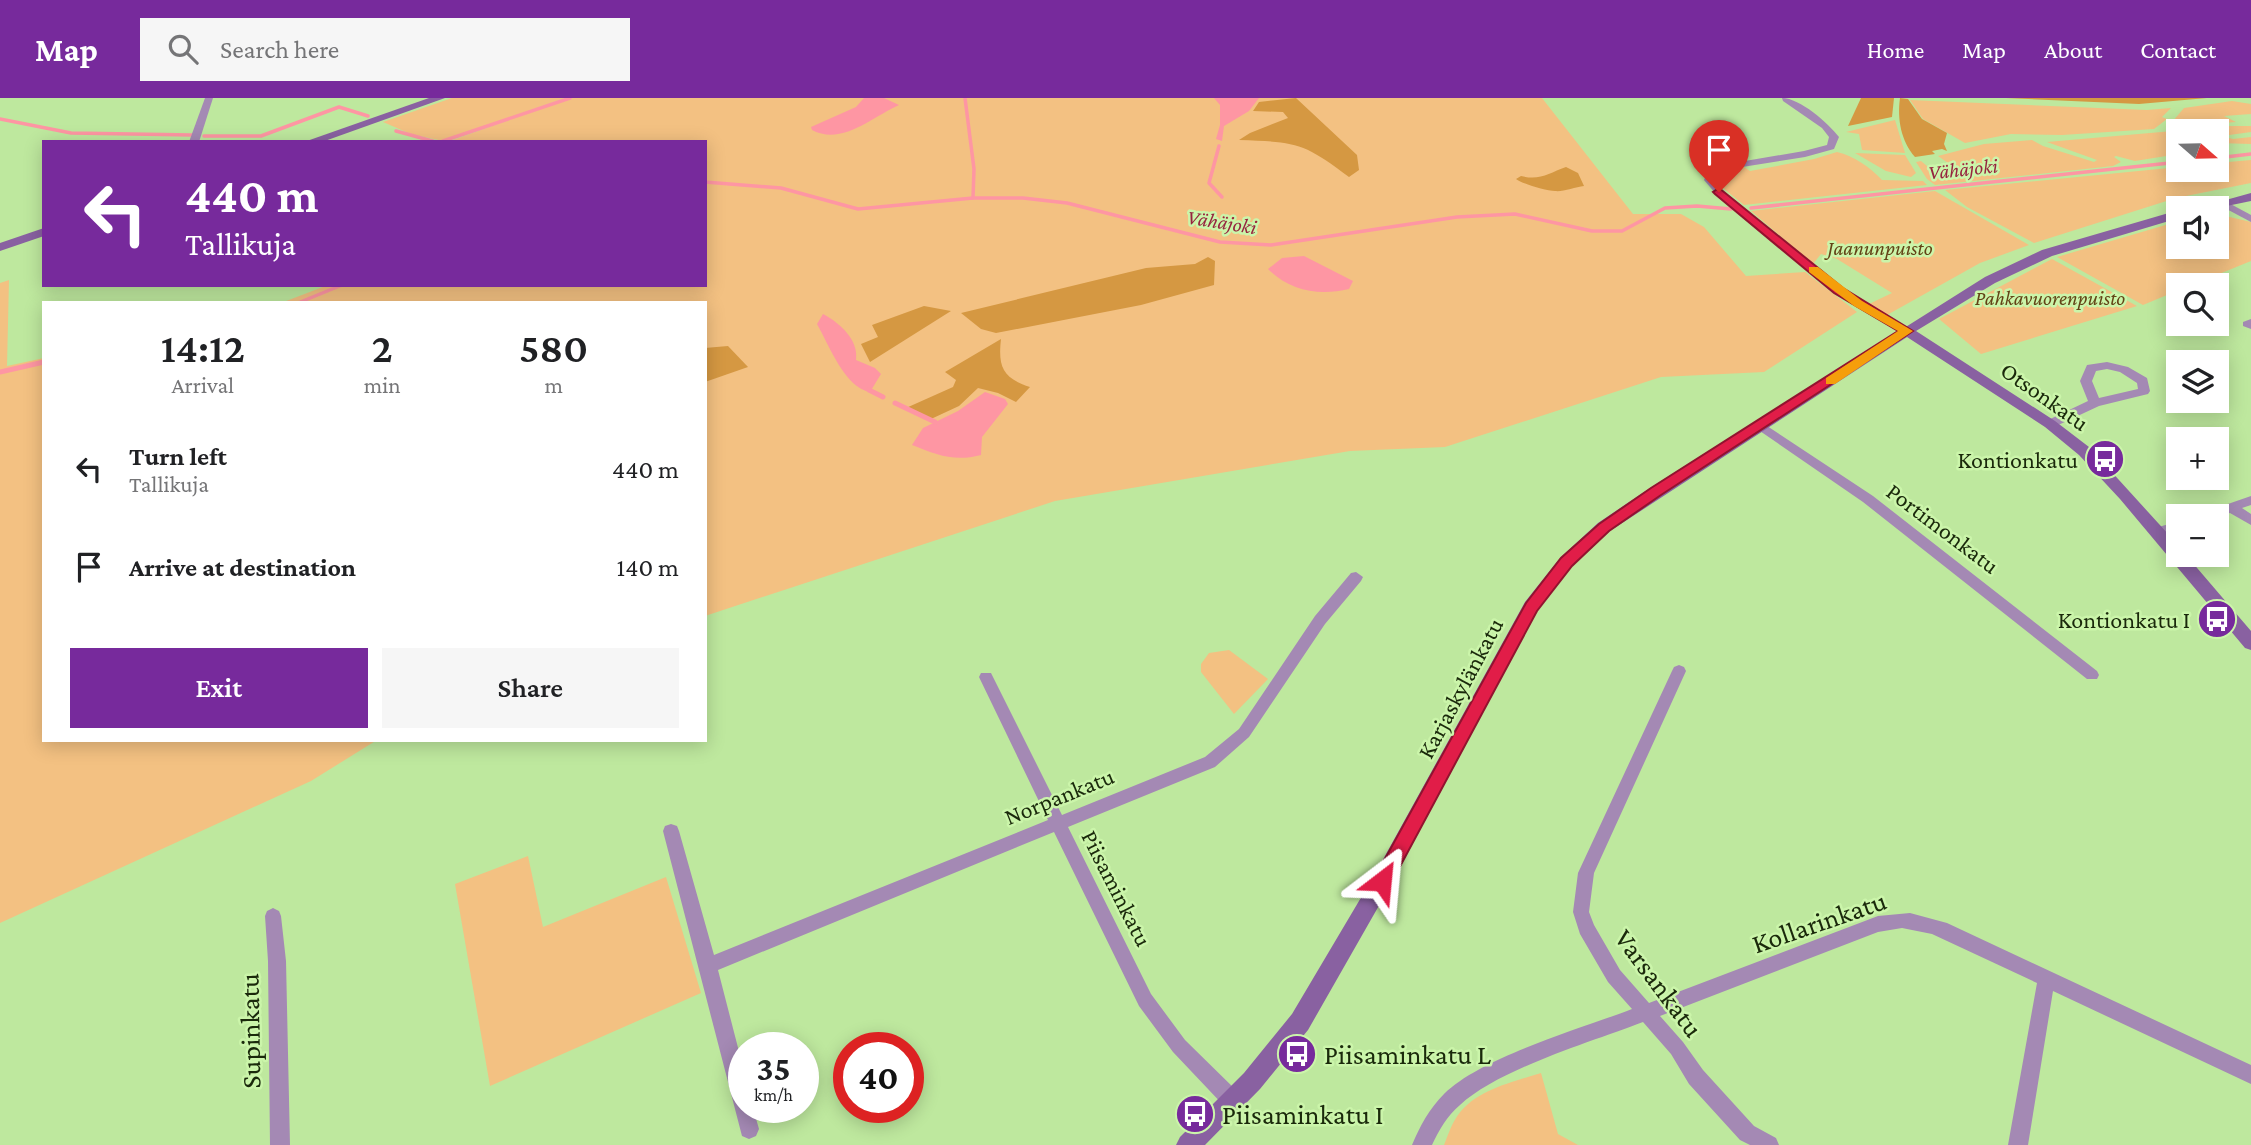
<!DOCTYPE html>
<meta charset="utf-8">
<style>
body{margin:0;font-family:"Crimson Pro",serif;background:#f6f6f6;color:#202124;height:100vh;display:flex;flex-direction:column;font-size:26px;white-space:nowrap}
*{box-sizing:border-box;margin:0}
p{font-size:23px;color:#757577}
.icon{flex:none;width:38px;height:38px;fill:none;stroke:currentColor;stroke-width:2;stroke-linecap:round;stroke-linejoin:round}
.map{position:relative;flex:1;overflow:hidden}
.panel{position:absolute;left:42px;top:203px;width:665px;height:441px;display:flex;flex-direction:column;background:#fff;border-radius:0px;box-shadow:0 4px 18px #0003}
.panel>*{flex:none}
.hud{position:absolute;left:42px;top:42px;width:665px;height:147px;border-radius:0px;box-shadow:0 4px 18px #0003;background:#772a9c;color:#fff;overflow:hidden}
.needle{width:46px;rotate:110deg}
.controls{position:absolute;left:2166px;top:21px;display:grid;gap:14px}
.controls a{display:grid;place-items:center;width:63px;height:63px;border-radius:0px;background:#fff;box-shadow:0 4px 18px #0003;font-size:35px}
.speed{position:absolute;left:728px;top:934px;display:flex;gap:14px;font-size:35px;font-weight:700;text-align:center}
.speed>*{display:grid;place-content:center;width:91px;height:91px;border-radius:50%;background:#fff;box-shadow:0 4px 18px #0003;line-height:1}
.speed small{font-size:18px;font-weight:400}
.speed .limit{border:10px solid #d22;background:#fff;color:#111}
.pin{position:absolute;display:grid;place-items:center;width:60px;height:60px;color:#fff;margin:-72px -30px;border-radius:50% 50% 50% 0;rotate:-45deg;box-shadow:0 0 7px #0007}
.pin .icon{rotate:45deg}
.me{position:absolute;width:77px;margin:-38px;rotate:29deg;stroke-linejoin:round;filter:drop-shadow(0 0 5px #0008)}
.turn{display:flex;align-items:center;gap:24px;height:147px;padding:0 28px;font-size:32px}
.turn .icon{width:91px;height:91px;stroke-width:2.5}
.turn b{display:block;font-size:49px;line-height:60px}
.eta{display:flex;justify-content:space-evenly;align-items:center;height:119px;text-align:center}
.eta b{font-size:42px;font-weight:600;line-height:49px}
.cta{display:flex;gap:14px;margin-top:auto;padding:14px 28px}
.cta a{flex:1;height:80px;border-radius:0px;background:#772a9c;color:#fff;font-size:28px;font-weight:600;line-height:80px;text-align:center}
.cta a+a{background:#f6f6f6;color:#202124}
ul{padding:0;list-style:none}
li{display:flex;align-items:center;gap:21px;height:98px;padding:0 28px}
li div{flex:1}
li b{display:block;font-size:26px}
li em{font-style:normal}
header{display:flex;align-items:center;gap:42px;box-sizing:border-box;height:98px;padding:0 35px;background:#772a9c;color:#fff}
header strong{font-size:33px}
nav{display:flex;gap:38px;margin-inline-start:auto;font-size:24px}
.search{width:490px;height:63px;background:#f6f6f6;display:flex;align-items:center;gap:18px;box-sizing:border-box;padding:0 24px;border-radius:0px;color:#757577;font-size:26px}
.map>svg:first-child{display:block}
.green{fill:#f3c182}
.forest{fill:#d59842}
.water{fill:#fe96a3}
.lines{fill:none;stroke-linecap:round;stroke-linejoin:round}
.stream-far1{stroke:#fe96a3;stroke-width:3.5}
.stream{stroke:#fe96a3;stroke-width:5}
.street{fill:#a489b4;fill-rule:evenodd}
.secondary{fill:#8961a1;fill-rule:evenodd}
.route{fill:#e11d48;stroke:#92132f;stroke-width:2}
.slow{fill:#f59e0b}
.labels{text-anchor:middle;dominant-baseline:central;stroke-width:5;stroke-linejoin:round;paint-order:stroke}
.far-water-label{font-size:21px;font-style:italic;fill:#96243f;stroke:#cbf5aa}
.far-park-label{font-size:21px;font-style:italic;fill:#634316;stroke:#cbf5aa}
.street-label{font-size:24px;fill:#1a290b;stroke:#cbf5aa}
.poi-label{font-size:24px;fill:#1a290b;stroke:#cbf5aa;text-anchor:end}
.near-street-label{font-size:28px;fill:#1a290b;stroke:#cbf5aa}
.near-poi-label{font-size:28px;fill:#1a290b;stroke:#cbf5aa;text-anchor:start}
</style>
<header>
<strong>Map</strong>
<div class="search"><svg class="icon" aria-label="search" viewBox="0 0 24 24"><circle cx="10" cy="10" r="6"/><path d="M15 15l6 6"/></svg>Search here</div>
<nav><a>Home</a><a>Map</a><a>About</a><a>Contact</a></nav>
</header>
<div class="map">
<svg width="2251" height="1047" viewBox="0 0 2251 1047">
<rect width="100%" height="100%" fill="#bee89e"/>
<g class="green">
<polygon points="452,0 565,0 443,43 411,36 383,24"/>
<polygon points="571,0 1542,0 1633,116 1681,116 1704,129 1746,178 1805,174 1857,214 1764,274 1661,279 1445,349 1350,353 1055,403 705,518 705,205 281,205 328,187 705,187 705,44 447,44"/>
<polygon points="1910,2 2147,12 2171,10 2162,19 2167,21 2154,31 2062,37 2011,36 1965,45 1923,21"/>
<polygon points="2232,3 2251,6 2251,16 2224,18 2236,24 2167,30 2184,10"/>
<polygon points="1895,22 1905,55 1862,52 1859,36 1846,34"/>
<polygon points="2230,28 2251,28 2251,34 2222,38 2233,41 2251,39 2251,46 2217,45 2217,33 2179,33 2179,56 2135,63 2116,58 2114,59 2121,64 2113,68 1935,87 1927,81 1916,64 1921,63 1927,68 1947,68 1948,65 1938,58 1984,46 2032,42 2043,48 2094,64 2097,62 2047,44"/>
<path d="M1837,54C1854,58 1870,69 1882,82L1923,83L1927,87L1744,107L1718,86L1716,78L1724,72L1744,69L1750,73L1814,61Z"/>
<polygon points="1855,55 1905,57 1916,75 1911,79 1886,73"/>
<polygon points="2251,62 2251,85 2176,100 2034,145 1967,109 1945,92 2179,69 2179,72 2217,72 2217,65"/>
<polygon points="1935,93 2029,147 1980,165 1887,217 1869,206 1892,195 1837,161 1821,156 1813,166 1751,113"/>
<polygon points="2217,116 2251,124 2251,163 2192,187 2179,187 2179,192 2143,207 2057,159 2179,123 2179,149 2217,149"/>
<polygon points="2052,161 2137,208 1981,256 1939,221"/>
<polygon points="9,182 7,268 44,260 44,642 377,642 311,683 0,825 0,185"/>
<polygon points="1229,552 1268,581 1234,616 1201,574 1201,566 1209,555"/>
<polygon points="528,758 543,829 666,779 701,895 490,988 455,786"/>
<path d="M1541,975L1558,1036L1578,1047H1444C1448,1037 1452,1025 1458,1017C1476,992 1513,984 1541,975Z"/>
</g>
<g class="forest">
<path d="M1296,0L1357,57L1359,72L1349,79C1303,44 1296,44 1239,42L1250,35L1288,20L1283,14L1253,13L1259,4Z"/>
<polygon points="1861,0 1894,0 1892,19 1848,28"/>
<path d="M1900,0L1908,1L1922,21L1947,35L1944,46L1947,53L1942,51L1932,53L1935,56L1915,59C1901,43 1897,21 1900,0Z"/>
<polygon points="2006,0 2207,0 2139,6"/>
<path d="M1566,69L1578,75L1584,88C1575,89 1563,94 1555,93C1546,93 1523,86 1516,81L1521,78C1540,83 1549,75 1566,69Z"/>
<polygon points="1208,159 1215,163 1214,187 1141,207 996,235 981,231 961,215 1146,170 1195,166"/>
<polygon points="924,208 951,213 870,264 861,246 878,239 872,227"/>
<path d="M1001,241C998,268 1002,280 1030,289L1016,304L998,295L978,290L959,308L931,321L906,310L953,289L956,282L945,274Z"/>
<polygon points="728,248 748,269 705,284 705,250"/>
</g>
<g class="water">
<path d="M864,0H884L899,7C872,19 842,48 812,32L811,29L856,9Z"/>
<polygon points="1214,0 1259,0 1249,13 1224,28 1222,43 1216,41 1220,27 1220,7"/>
<path d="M1304,158L1353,183L1349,191C1319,198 1290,193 1268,171L1282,160Z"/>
<path d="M823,216C840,225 859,242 856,262L875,270L881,276L870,294C845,290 829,247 817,226Z"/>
<path d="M985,294L1005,301L1008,306L982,339L981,357C954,364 937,357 912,347L923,330L958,313Z"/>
</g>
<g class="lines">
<g class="stream-far1">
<polyline points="965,0 974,71 973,100"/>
<polyline points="0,21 71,35 192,37"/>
<polyline points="396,33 436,44"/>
<polyline points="204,38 261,38 339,9 368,18"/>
<polyline points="443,43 570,0"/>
<polyline points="1219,48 1209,85 1222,99"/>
<polyline points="2217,60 2251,56"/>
<polyline points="705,84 781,90 858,111 973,100 1023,100 1067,105 1220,144 1271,147 1457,119 1515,116 1592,133 1622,133 1665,110 1697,108 1731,111"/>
<polyline points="1751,110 2179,64"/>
<polyline points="298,205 342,187"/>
</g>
<g class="stream">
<polyline points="0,274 44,264"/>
<polyline points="869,292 883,299"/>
<polyline points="895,305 935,324"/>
</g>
<g class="street">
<polygon points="205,0 213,0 199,44 189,44"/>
<path d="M1782,0C1800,0 1828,25 1839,39L1834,51L1805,59L1717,73L1714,82L1722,92L1842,190L1911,231V235H1903L1834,194L1716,96L1704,82L1710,69L1804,53L1827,47L1829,39L1822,30L1783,3Z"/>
<polygon points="2219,103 2225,103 2251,117 2251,124 2219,107"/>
<polygon points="2251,221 2251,231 2243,228 2243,224"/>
<path d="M2107,264L2128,269L2147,280L2150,293L2148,296L2099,308L2054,329H2046L2044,326L2046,323L2088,303L2080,283L2087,267ZM2107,271L2120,274L2137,285L2138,291L2099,300L2092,283L2096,273Z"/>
<polygon points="1761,324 1873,398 2097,573 2099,577 2097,581 2087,581 1863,404 1757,331 1755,328 1757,325"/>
<polygon points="2251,398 2251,407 2242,410 2251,416 2251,427 2230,415 2217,419 2201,418 2202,415"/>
<polygon points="2179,423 2179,433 2157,439 2150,434 2152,431"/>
<polygon points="1356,474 1363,479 1361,483 1325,526 1249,639 1215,669 1068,729 1151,896 1185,942 1240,996 1242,1003 1240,1010 1233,1012 1226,1010 1173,954 1139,908 1054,734 718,872 744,973 744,1010 753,1010 759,1031 756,1038 749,1041 742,1038 663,733 665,728 671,726 677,728 679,733 714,857 1048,722 979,579 981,575 991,575 1062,717 1205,659 1239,631 1315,518 1351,475"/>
<path d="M1679,567L1684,569L1686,573L1594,775L1589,814L1594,827L1620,872L1649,905L1878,818L1910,815L1947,825L2251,967V986L2053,893L2028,1047H2008L2037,885L1932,836L1902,830L1878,834L1660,918L1683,944L1703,972L1754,1028L1776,1040L1779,1047H1750L1740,1042L1689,986L1671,956L1643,924C1591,944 1499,971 1460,1007C1447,1018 1439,1032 1432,1047H1412C1420,1028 1429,1011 1444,996C1481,959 1580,931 1632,911L1608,884L1580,836L1573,814L1578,775L1672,573L1674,569Z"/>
<polygon points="273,810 279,813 281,818 286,863 290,1047 270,1047 268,863 265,818 267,813"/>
</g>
<g class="secondary">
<polygon points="429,0 445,0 322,44 304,44"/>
<polygon points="2251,95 2251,103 2217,110 2197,110"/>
<polygon points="2179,112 2179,120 2052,158 1995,185 1916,233 2055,323 2089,349 2179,448 2179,457 2186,457 2251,533 2251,552 2245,550 2120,401 2079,357 2045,329 1907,239 1610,433 1572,468 1537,513 1389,790 1308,932 1260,991 1205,1047 1176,1047 1180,1039 1244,975 1292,916 1375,776 1525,504 1560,460 1598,425 1650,390 1985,179 2042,152"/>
<polygon points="44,130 44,138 0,153 0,145"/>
</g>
</g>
<polygon class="route" points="1719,90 1843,190 1913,233 1661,397 1609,433 1572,468 1537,513 1389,789 1382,792 1376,789 1373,783 1376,777 1526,505 1561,460 1599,426 1651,390 1898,233 1834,195 1715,96 1713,94"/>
<polygon class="slow" points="1809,169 1818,169 1862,203 1913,233 1835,286 1826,286 1826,280 1898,233 1854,208 1809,174"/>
<defs>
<g id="bus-disc" transform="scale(2.0125)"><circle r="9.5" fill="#772a9c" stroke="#cbf5aa"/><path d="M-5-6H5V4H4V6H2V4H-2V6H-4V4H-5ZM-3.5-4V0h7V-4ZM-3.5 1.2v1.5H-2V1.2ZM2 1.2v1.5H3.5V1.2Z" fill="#fff"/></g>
</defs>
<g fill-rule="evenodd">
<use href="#bus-disc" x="2105" y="361"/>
<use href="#bus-disc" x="2217" y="521"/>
<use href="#bus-disc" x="1297" y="956"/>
<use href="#bus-disc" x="1195" y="1016"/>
</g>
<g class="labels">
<g class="far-water-label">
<text transform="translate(1963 71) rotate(-6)">Vähäjoki</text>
<text transform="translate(1222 124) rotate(9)">Vähäjoki</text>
</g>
<g class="far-park-label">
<text x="1880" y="150">Jaanunpuisto</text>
<text x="2050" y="200">Pahkavuorenpuisto</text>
</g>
<g class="street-label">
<text transform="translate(2045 298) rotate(35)">Otsonkatu</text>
<text transform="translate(1943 430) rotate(37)">Portimonkatu</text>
<text transform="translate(1460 590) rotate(-62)">Karjaskylänkatu</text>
<text transform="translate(1059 698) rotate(-22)">Norpankatu</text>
<text transform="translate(1117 790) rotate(63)">Piisaminkatu</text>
</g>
<g class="poi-label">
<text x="2078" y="361">Kontionkatu</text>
<text x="2190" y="521">Kontionkatu I</text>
</g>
<g class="near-street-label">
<text transform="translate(1819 824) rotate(-19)">Kollarinkatu</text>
<text transform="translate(1659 885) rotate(53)">Varsankatu</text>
<text transform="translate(250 933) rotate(-91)">Supinkatu</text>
</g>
<g class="near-poi-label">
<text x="1324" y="956">Piisaminkatu L</text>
<text x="1222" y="1016">Piisaminkatu I</text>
</g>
</g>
</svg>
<div class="controls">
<a><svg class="needle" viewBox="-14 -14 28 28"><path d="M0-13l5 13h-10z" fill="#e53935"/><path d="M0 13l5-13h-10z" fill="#757577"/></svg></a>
<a><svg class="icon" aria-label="sound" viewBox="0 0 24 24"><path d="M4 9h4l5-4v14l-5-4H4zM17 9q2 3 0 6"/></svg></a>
<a><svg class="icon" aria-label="search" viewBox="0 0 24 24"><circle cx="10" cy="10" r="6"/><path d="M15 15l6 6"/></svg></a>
<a><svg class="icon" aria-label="layers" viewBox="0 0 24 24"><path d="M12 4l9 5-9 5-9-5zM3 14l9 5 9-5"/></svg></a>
<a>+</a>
<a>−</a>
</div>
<div class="speed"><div>35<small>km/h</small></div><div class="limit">40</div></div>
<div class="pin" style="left:1719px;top:94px;background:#d93025"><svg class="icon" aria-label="arrive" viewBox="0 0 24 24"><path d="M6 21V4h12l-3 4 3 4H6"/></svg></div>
<svg class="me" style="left:1382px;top:783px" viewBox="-20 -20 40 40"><path d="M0-17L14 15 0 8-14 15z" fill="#e11d48" stroke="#fff" stroke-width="4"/></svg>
<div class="hud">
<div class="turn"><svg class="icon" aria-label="left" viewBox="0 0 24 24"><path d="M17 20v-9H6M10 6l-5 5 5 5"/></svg><div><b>440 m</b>Tallikuja</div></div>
</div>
<section class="panel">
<div class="eta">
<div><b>14:12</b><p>Arrival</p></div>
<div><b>2</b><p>min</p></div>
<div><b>580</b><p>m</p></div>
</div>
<ul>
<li><svg class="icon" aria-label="left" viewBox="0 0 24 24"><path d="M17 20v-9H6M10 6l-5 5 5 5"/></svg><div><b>Turn left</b><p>Tallikuja</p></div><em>440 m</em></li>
<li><svg class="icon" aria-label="arrive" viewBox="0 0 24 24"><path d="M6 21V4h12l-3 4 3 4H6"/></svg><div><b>Arrive at destination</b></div><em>140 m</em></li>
</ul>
<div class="cta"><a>Exit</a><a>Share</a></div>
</section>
</div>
